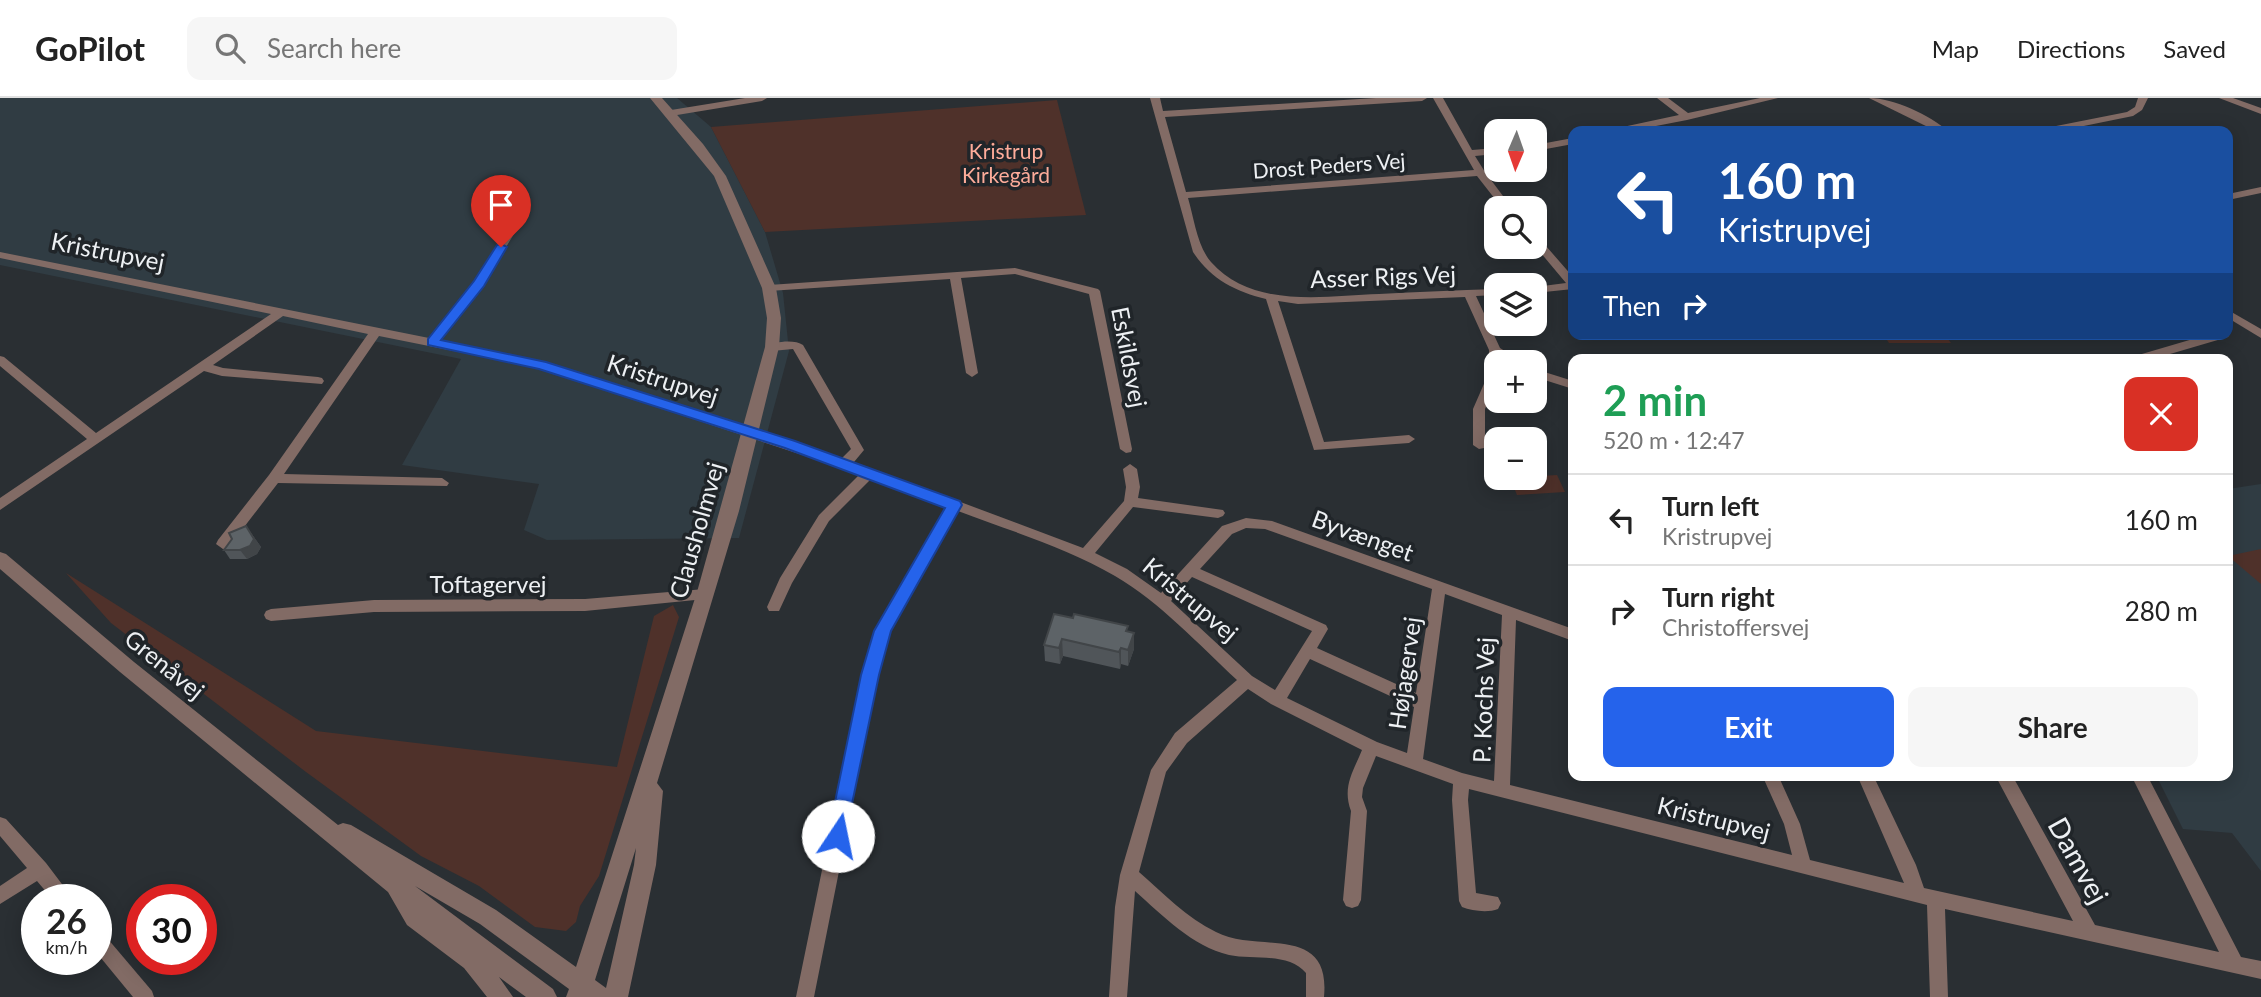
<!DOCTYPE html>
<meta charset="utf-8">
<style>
body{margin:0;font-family:Lato,sans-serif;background:#f6f6f6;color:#222;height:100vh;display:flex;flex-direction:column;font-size:26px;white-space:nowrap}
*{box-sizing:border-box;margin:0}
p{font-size:23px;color:#767676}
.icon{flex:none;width:38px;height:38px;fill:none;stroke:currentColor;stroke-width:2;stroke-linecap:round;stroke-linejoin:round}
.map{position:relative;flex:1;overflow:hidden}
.drawer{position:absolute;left:1568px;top:256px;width:665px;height:427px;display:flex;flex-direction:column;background:#fff;border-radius:14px;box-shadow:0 4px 18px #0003}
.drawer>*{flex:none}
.banner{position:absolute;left:1568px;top:28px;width:665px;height:214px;border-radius:14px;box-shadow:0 4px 18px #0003;background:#1a4fa0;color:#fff;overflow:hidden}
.needle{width:46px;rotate:182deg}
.buttons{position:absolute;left:1484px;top:21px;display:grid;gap:14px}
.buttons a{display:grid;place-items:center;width:63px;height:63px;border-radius:14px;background:#fff;box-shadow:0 4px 18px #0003;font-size:35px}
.speed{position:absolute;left:21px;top:786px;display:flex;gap:14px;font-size:35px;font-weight:700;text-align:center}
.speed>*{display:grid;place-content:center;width:91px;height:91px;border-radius:50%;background:#fff;box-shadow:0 4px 18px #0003;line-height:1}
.speed small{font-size:18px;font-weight:400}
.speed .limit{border:10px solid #d22;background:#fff;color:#111}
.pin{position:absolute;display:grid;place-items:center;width:60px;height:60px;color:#fff;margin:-72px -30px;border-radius:50% 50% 50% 0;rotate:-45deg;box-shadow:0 0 7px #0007}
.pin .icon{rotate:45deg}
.me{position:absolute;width:77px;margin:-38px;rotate:11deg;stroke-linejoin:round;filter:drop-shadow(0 0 5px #0008)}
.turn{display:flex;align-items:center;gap:24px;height:147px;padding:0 35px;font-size:32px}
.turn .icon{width:91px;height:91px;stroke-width:2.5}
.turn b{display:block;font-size:49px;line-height:60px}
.then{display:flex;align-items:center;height:66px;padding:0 35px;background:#0003;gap:14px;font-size:26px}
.round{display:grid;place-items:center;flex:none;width:74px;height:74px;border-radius:14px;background:#f6f6f6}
.head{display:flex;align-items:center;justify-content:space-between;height:119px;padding:0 35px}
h1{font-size:42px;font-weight:700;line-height:52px;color:#1e9e55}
.button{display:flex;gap:14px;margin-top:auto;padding:14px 35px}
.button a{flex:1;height:80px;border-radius:14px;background:#2563eb;color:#fff;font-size:28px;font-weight:700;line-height:80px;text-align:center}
.button a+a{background:#f6f6f6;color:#222}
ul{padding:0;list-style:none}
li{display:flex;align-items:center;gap:21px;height:91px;padding:0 35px;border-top:2px solid #e0e0e0}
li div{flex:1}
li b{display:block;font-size:26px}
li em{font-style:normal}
header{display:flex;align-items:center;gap:42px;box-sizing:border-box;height:98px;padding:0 35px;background:#fff;border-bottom:2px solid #e0e0e0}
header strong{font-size:33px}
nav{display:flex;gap:38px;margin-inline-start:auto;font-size:24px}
.search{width:490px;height:63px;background:#f6f6f6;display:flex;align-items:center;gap:18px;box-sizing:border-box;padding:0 24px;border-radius:14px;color:#767676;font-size:26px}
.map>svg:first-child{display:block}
.built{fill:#303c43}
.green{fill:#4f312a}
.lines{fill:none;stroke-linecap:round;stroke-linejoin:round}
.minor{fill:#826b65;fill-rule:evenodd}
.tertiary{fill:#826b65;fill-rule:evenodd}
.wall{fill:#505559}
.shaded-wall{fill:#414548}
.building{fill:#5d6367;stroke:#414548;stroke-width:2}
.route{fill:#2563eb;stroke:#184099;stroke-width:2}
.labels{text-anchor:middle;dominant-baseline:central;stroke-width:7;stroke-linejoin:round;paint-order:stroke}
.far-park-label{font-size:21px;fill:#fdac9a;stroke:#202529}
.far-street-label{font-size:21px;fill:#edf0f3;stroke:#202529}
.street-label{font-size:24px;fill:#edf0f3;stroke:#202529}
.near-street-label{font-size:28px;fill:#edf0f3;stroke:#202529}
</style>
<header>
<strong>GoPilot</strong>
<div class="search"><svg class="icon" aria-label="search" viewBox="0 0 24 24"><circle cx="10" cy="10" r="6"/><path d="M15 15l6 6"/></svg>Search here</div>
<nav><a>Map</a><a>Directions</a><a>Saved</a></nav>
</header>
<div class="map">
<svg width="2261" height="899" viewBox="0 0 2261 899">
<rect width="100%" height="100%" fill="#2a2f33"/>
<g class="built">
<polygon points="0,0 677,0 711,29 765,134 783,195 789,253 739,440 547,442 524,432 539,386 402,367 461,261 0,167"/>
<polygon points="2261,386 2261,773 2232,735 2183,731 2156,677 2228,677 2228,391"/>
</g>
<g class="green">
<polygon points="1057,2 1086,117 765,134 711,29"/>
<polygon points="1883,236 1944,236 1951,245 1889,245"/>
<polygon points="1557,377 1565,394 1517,397 1510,380"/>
<polygon points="2261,451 2261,486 2228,458"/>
<polygon points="66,475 316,633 617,669 654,518 673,507 679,519 599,778 580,808 576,824 566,833 535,829 479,788 421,758 306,674 111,525"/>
</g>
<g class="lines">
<g class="minor">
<polygon points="745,0 767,0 762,3 671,18 666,15 671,12"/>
<path d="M1150,0H1160L1163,13L1376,0H1427L1422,3L1165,19L1186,94L1474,72L1433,0H1443L1472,52L1496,50V56L1475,58L1485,74L1512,110H1502L1477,78L1188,100C1194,120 1197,148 1211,164C1252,211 1324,198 1379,196C1418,194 1457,192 1496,191V197L1476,198L1500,250L1522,264H1507L1501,261L1502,264H1496V286L1485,311V347L1484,350L1479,351L1473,347V311L1490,272L1489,252L1465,199L1298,206L1278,203L1324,344L1409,337L1415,341L1409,345L1314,352L1266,201C1234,193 1211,181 1193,154Z"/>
<polygon points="1657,0 1668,0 1688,15 1760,0 1778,0 1687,22 1630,33 1613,33 1618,30 1679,17"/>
<path d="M1869,0C1894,0 1929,17 1948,33H1936Z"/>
<polygon points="2138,0 2148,0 2142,12 2133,18 2059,33 2041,33 2046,30 2127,14 2135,9"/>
<polygon points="2219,0 2233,0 2261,10 2261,16"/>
<polygon points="1573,40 1573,46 1535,53 1535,47"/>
<polygon points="2261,89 2261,95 2228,102 2228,96"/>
<path d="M512,128L517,131L483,187L439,243L545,264L842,360L851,351L793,251L772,253L766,249C774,243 795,241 803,247L864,352L854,364L1083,450L1124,403L1126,389L1123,371L1130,366L1137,371L1140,389L1138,400L1223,412L1225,415L1223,418L1218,420L1133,409L1095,455L1127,471L1161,495L1222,428L1246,420L1272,423L1573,531V543L1516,522L1510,687L1792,757L1784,726L1762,677H1778L1800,726L1810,762L1904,785L1857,677H1873L1916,767L1924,790L2073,823L1995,677H2012L2095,827L2219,854L2131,677H2147L2241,859L2261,863V881L1945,811L1948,899H1930L1927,807L1469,691L1468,702L1476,795L1498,799L1501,805L1498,811C1488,815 1472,813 1462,809L1459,803L1452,702L1453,686L1376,658L1363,690L1362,699L1367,713L1361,802L1358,808L1352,810L1346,808L1343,802L1351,713C1342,689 1353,674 1362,652L1271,606L1248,591L1187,645L1166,674L1139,774C1163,795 1187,820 1216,834C1257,856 1331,824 1324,899H1306V875C1289,854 1253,862 1229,857C1192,848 1163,818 1135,793L1127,899H1109L1115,809L1120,777L1151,672L1175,635L1237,582C1198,546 1161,505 1115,478C1066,449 1010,433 958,413L889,532L878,577L814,899H796L862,577L875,532L946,408L872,380L829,423L792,485L779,513H769L767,509L780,480L819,417L860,376L539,270L379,238L284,376L442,380L449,385L447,388L278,385L228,450L223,451L216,446L218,442L269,377L368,236L283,218L213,267L223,270L318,279L322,280L324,283L322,286L222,278L204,273L0,412V400L87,341L0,268V258L4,259L96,335L271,216L0,160V154L429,240L474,184L507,131ZM1246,430L1265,431L1432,491L1416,595L1317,550L1328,531L1326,527L1200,471L1232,436ZM1192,479L1312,533L1275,592L1252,578L1171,503ZM1445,496L1502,517L1494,683L1462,675L1423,661ZM1310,561L1414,609L1407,655L1377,644L1287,600Z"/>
<polygon points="1535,139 1539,140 1573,179 1573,191 1535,195 1535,189 1566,185 1535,148"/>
<polygon points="1015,170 1098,191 1100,193 1132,351 1131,354 1126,355 1120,351 1089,196 1015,176 961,180 978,275 972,279 966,275 950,181 769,193 763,190 769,187"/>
<polygon points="2228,212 2261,231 2261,240 2228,220"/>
<polygon points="2228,233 2230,236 2228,239 2153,261 2133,261 2135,258 2210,236 2228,236"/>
<polygon points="1535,271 1573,283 1573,291 1535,279"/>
<polygon points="705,491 710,492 712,496 710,500 705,501 585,513 374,514 271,523 266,521 264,517 266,513 271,511 374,502 585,501"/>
<polygon points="0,719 6,721 46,765 74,802 53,802 37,783 0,806 0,788 27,770 0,738"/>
<polygon points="96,832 102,834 152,893 154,899 133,899 96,854"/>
</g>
<path class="tertiary" d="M650,0H662L703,46L726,78L776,190L781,220L779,249L739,413L657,685L663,693L656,767L628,899H566L569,891L480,826L415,788L553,891L557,899H526L499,879L513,899H487L464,870L407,827L388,794L120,574L0,471V454L6,456L134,564L338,727L343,725L351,727L496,812L576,869L697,494L765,249L767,220L762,190L714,78ZM636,750L634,767L606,890L595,882Z"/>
</g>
<g class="wall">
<polygon points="246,428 261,449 257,456 247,461 230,461 224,452"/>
<polygon points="1073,520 1134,535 1134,551 1128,568 1121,566 1120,571 1063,558 1060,566 1045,563 1044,547"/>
</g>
<g class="shaded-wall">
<polygon points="246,428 261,449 257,456 247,461 240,452"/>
<polygon points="1134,535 1134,551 1128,568 1128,552"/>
<polygon points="1062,541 1063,558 1060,566 1059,550"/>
<polygon points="1121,550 1121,566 1120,571 1119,554"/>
</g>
<g class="building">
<polygon points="246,428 254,441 250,448 240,452 224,452 232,441 229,435"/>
<polygon points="1054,516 1073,520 1074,516 1128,528 1126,533 1134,535 1128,552 1121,550 1119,554 1062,541 1059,550 1044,547"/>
</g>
<polygon class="route" points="501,146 507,149 484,188 441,242 546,264 795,343 960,403 962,407 891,533 879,577 844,744 838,747 831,744 828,738 861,577 874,533 945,410 785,350 539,271 428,247 428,241 474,183 497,147"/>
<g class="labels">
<g class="far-park-label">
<text x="1006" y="52">Kristrup<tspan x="1006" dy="24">Kirkegård</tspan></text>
</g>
<g class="far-street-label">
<text transform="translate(1329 67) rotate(-4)">Drost Peders Vej</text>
</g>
<g class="street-label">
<text transform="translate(108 153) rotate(11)">Kristrupvej</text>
<text transform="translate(1383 178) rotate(-2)">Asser Rigs Vej</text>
<text transform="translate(1130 259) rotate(79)">Eskildsvej</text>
<text transform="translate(663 281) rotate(18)">Kristrupvej</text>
<text transform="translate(696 432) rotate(-74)">Clausholmvej</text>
<text transform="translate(1363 437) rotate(20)">Byvænget</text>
<text x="488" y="485">Toftagervej</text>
<text transform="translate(1191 501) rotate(40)">Kristrupvej</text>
<text transform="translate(165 566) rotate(39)">Grenåvej</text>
<text transform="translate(1404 575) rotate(-82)">Højagervej</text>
<text transform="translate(1483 602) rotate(-88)">P. Kochs Vej</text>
<text transform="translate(1714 720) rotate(14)">Kristrupvej</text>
</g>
<g class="near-street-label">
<text transform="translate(2079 762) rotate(61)">Damvej</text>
</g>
</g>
</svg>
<div class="buttons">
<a><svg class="needle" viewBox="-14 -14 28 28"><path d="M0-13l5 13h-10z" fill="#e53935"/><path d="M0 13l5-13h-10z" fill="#767676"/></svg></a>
<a><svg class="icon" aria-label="search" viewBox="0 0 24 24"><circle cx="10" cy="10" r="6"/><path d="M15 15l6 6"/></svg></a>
<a><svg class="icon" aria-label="layers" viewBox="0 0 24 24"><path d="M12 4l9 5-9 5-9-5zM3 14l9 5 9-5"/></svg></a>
<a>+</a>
<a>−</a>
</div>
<div class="speed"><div>26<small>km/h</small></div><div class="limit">30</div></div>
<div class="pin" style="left:501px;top:149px;background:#d93025"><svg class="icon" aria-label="arrive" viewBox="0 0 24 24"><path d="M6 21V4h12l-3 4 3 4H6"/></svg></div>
<svg class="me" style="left:838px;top:738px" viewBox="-20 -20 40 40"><circle r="19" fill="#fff"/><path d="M0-13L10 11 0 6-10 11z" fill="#2563eb"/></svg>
<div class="banner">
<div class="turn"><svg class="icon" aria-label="left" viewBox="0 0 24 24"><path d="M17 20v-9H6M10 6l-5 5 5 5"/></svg><div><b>160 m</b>Kristrupvej</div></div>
<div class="then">Then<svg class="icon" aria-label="right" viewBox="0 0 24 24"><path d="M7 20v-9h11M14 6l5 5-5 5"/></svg></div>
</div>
<section class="drawer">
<div class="head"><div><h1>2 min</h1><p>520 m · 12:47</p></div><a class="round" style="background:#d93025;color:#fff"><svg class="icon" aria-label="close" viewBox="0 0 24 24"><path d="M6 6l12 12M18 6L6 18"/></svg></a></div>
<ul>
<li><svg class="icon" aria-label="left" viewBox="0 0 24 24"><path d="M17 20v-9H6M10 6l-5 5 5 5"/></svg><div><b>Turn left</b><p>Kristrupvej</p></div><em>160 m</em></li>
<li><svg class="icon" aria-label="right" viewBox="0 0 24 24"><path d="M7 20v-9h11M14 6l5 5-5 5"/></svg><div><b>Turn right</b><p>Christoffersvej</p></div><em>280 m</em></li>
</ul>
<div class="button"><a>Exit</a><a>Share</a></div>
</section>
</div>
